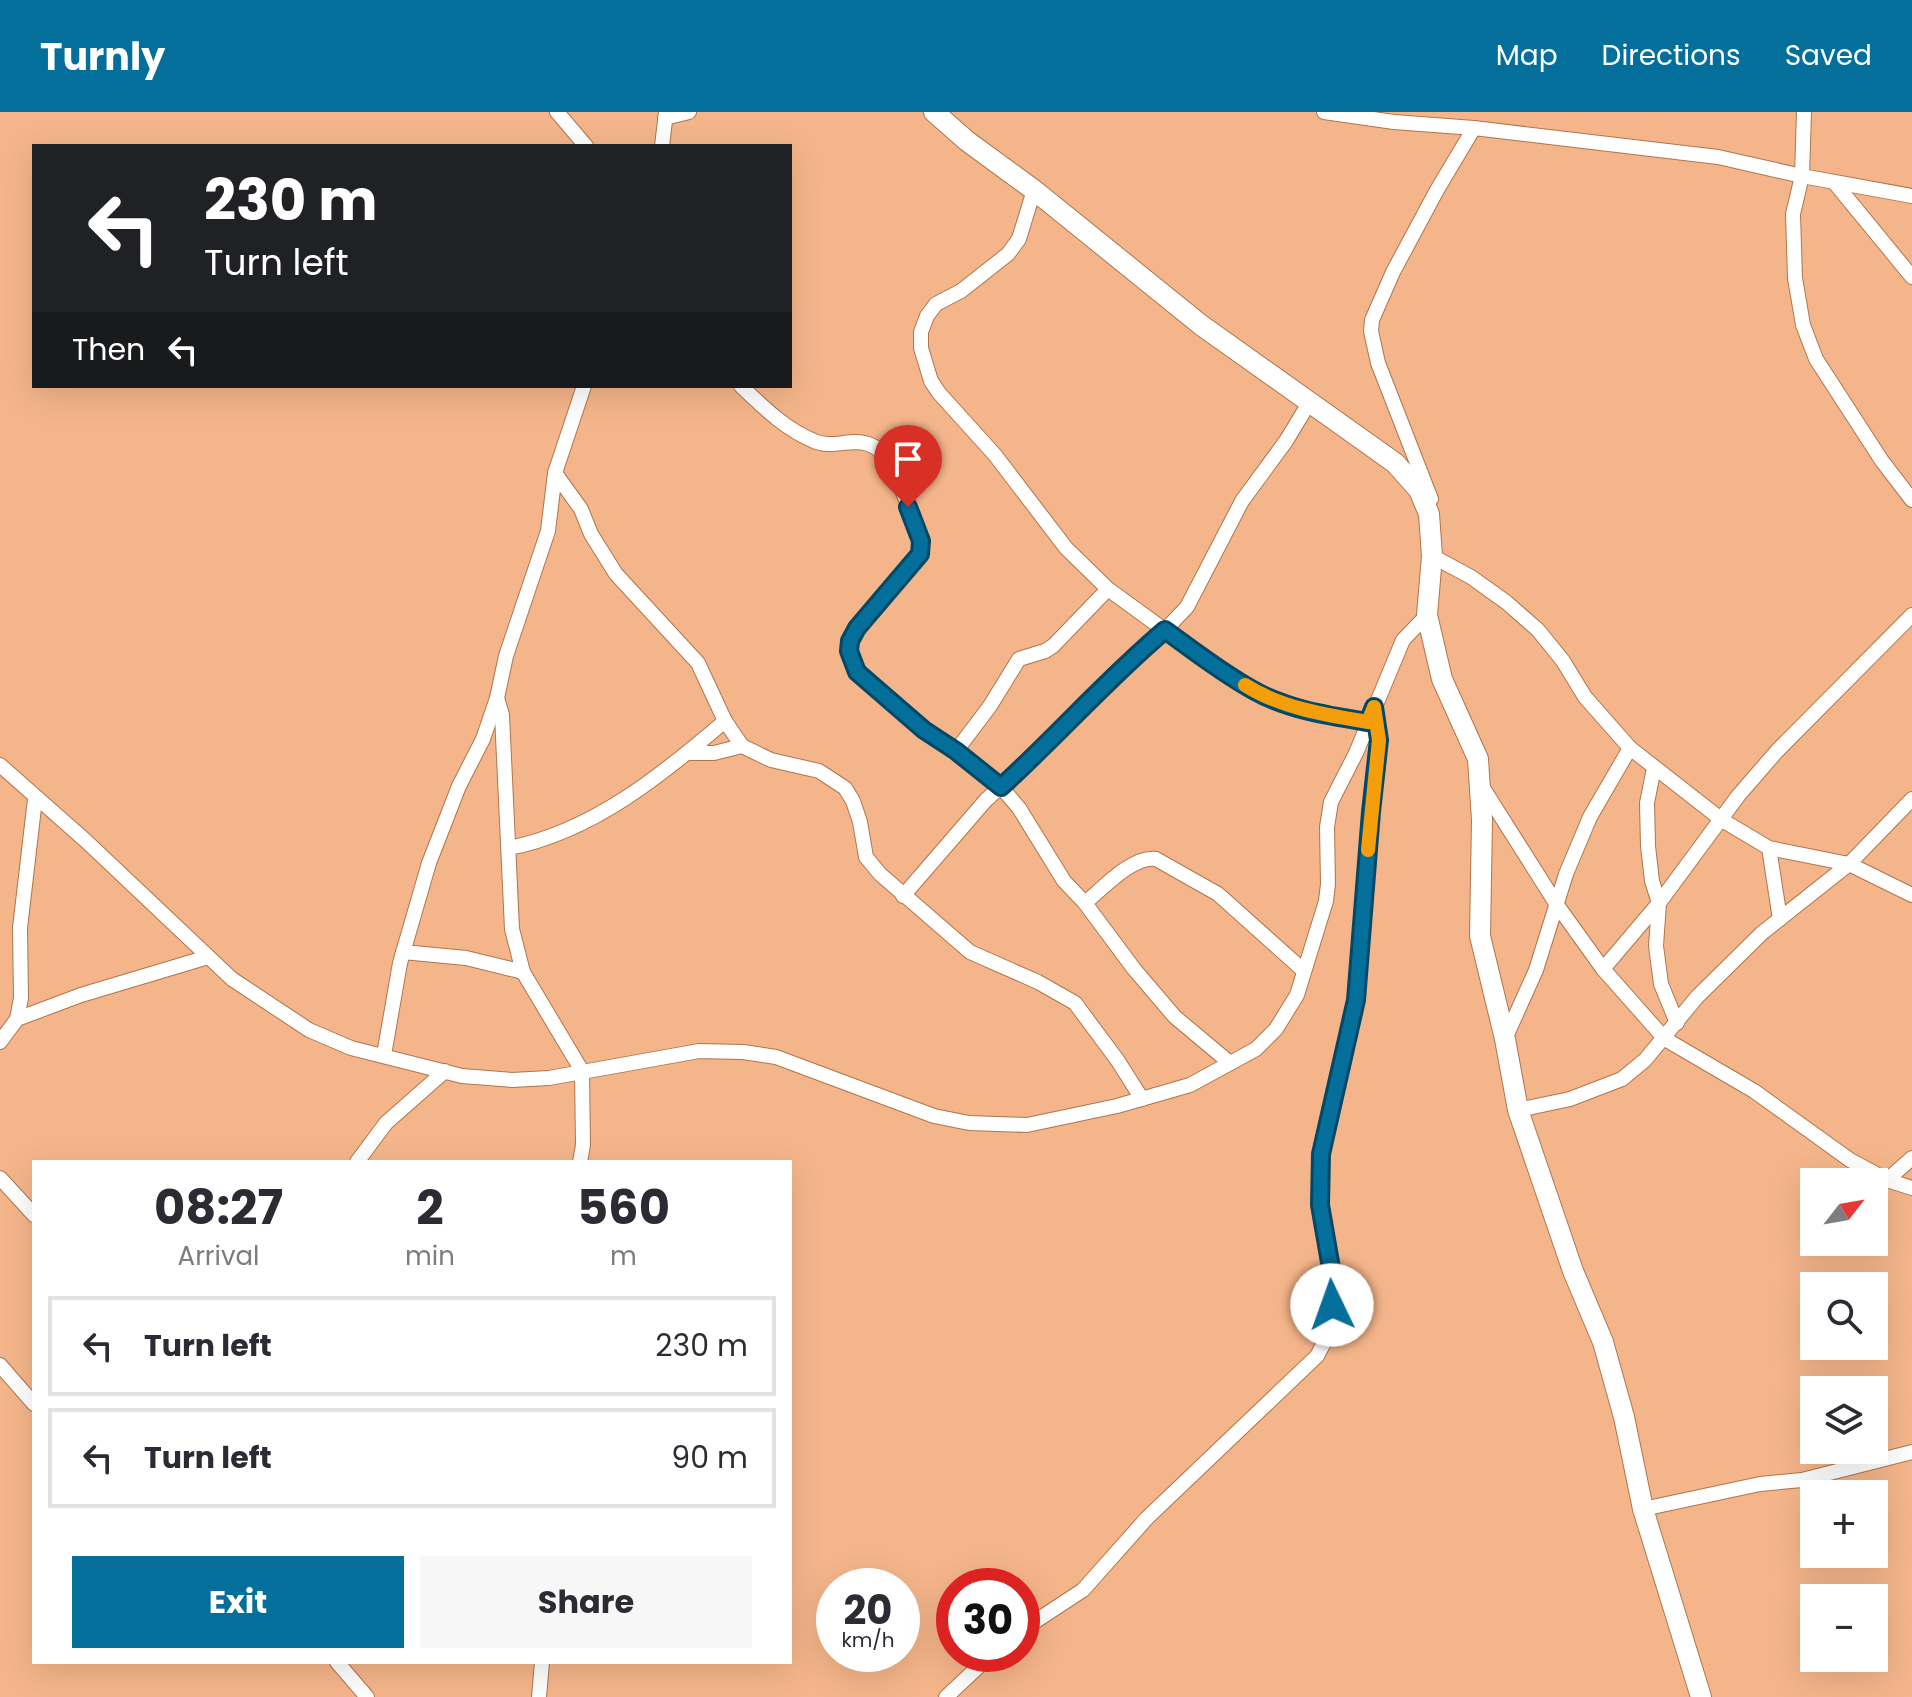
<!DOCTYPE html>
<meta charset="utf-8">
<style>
body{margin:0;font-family:Poppins,sans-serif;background:#f7f7f7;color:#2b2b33;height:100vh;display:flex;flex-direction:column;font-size:30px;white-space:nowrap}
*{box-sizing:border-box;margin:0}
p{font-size:26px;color:#7c7c81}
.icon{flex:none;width:44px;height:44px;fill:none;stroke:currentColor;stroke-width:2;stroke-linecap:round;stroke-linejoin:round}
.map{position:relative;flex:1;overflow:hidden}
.sheet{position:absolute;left:32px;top:1048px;width:760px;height:504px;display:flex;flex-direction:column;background:#fff;border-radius:0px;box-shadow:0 8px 32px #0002}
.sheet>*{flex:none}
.hud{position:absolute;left:32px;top:32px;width:760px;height:244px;border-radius:0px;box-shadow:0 8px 32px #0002;background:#202124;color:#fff;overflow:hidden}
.needle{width:52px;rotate:59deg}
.fabs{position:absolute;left:1800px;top:1056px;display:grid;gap:16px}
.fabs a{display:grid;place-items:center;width:88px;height:88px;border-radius:0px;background:#fff;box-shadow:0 8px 32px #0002;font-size:40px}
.speed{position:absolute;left:816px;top:1456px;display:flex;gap:16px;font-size:40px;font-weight:700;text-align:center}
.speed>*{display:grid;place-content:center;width:104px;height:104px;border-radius:50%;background:#fff;box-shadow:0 8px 32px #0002;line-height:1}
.speed small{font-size:20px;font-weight:400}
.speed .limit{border:12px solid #d22;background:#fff;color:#111}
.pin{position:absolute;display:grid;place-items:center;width:68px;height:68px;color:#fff;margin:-82px -34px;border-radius:50% 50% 50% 0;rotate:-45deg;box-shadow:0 0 8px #0007}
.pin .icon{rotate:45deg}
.me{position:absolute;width:88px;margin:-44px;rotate:357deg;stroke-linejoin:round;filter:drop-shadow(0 0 6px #0008)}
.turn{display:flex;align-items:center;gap:28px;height:168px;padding:0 40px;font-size:36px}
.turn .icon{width:104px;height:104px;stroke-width:2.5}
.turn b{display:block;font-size:56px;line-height:68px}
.then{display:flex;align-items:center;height:76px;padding:0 40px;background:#0003;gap:16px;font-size:30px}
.eta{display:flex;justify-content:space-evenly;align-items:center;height:136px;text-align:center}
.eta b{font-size:48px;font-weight:700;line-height:56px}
.primary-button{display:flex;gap:16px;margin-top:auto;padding:16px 40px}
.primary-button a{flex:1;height:92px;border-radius:0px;background:#046f9b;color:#fff;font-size:32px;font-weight:700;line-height:92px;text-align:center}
.primary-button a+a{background:#f7f7f7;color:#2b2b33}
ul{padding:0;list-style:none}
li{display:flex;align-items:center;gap:24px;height:100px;margin:0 16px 12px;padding:0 24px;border:4px solid #e1e1e2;border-radius:0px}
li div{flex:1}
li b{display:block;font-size:30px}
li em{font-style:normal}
header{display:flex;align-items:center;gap:48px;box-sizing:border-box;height:112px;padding:0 40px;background:#046f9b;color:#fff}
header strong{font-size:38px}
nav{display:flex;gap:44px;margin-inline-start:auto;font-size:28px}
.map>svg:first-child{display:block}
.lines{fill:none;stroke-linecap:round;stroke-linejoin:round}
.street-casing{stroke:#b0754b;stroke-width:16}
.secondary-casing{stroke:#b0754b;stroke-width:22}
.street{stroke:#fff;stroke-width:14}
.secondary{stroke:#fff;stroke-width:20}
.route-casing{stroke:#034865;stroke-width:20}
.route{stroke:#046f9b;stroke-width:14}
.slow{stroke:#f59e0b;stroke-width:14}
</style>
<header>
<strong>Turnly</strong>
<nav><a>Map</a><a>Directions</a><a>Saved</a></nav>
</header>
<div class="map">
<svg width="1912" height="1585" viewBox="0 0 1912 1585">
<rect width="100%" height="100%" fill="#f5b58a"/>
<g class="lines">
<g class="street-casing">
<g id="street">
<polyline points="557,0 586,34"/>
<polyline points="1324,0 1394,10 1474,16 1718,45 1802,64 1912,84"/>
<polyline points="1804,0 1802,64 1793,102 1795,166 1803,213 1816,247 1882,349 1912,388"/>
<polyline points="665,6 689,0"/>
<polyline points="662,34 666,0"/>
<polyline points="1834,70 1912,165"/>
<polyline points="1034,78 1019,127 1008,142 961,179 936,192 927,204 921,220 921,236 931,269 939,281 995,343 1066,436 1108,477 1207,549 1255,579 1316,601 1368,610"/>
<path d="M741,274C763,295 785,317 814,329C832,337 850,326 868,332C874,334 879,337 883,342C894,354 922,423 921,439L857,516L850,529L849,539L857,560L900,599L1001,675L1019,696L1064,769L1085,791L1134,857L1175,905L1230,951"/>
<polyline points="555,361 581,397 591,422 616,462 698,551 725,609 742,634 771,648 819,659 845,676 853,689 860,710 866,745 880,762 970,840 1038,870 1075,891 1118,949 1142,987"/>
<polyline points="1431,387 1378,251 1371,219 1372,208 1393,160 1437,78 1474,16"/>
<polyline points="1432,444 1471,465 1506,490 1538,518 1563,549 1585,585 1630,636 1722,708 1769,736 1849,752 1912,783"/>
<polyline points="497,586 502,603 512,817 523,860 582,959 583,1033 580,1050"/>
<polyline points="956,639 990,594 1019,547 1045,539 1053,534 1108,477"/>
<polyline points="687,641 714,641 742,634"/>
<polyline points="0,653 86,729 232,867 309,918 351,936 462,964 512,968 549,966 699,939 743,940 776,945 934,1004 969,1011 1027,1013 1117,994 1190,973 1256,937 1276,917 1297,883 1326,789 1328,772 1327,715 1331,690 1356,641 1403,528 1427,503"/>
<polyline points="1654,656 1647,691 1648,734 1652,769 1659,791 1656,834 1661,872 1677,911"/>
<polyline points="1483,676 1557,793 1603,857 1665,927 1754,979 1850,1048 1887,1068 1912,1076"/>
<path d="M509,736C592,720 662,663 725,609"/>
<polyline points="1769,736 1780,807"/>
<polyline points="903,784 986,688 1040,639 1115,561 1165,518 1187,495 1242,389 1286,329 1309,291"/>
<path d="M1085,791C1102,777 1133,743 1156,747L1218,782L1304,859"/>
<polyline points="403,840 466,846 523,860"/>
<polyline points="1603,857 1659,791 1738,684 1777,639 1912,503"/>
<polyline points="17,907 81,883 208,845"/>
<polyline points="1505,927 1536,858 1566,762 1590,705 1630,636"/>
<polyline points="0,930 17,907 21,886 20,816 35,687"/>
<polyline points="384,943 400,851 429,751 459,674 483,627 497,586 506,544 548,419 555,361 584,274"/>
<polyline points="1518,998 1570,987 1622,967 1645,948 1697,885 1762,821 1849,752 1912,687"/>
<polyline points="357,1050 386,1011 445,959"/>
<polyline points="0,1066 34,1103"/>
<polyline points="1887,1068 1912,1046"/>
<polyline points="0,1253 34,1292"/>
<polyline points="1643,1397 1760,1372 1802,1368 1912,1340"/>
<polyline points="1022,1518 1083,1478 1147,1406 1317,1244 1327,1225 1332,1193 1331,1156 1320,1093 1321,1042 1356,888 1371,700 1379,628 1375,598"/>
<polyline points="337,1550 367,1585"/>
<polyline points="539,1585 542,1550"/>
<polyline points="946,1585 992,1542"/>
</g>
</g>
<g class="secondary-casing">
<polyline id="secondary" points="934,0 967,29 1034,78 1201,213 1395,351 1419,378 1429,402 1432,444 1427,503 1442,567 1478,647 1482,708 1480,824 1505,927 1518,998 1573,1159 1603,1230 1624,1305 1643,1397 1701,1585"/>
</g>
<use href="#street" class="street"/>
<use href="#secondary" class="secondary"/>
</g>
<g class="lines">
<g class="route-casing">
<path id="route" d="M908,395L921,429L920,442L857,516L850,529L849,539L857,560L924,618L956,639L1001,675C1057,624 1107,567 1165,518C1194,539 1222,561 1253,578C1288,598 1330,604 1368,610L1374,595L1379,628L1371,700L1356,888L1321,1042L1320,1093L1331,1156L1332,1193"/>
</g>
<use href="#route" class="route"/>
<path class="slow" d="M1245,573C1281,596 1326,603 1368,610L1374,595L1379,628L1368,738"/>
</g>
</svg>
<div class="fabs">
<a><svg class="needle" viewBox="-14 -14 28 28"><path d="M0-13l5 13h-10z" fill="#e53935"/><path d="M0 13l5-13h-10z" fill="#7c7c81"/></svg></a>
<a><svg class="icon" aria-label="search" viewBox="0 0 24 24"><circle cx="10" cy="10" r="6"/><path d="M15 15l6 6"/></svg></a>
<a><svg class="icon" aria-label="layers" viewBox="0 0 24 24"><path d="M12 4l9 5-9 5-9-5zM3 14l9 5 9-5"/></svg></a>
<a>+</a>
<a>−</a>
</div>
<div class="speed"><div>20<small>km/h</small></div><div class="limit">30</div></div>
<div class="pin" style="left:908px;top:395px;background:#d93025"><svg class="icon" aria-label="arrive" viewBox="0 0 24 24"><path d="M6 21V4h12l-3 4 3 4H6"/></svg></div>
<svg class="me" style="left:1332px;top:1193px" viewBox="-20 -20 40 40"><circle r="19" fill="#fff"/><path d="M0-13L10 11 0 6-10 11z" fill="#046f9b"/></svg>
<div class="hud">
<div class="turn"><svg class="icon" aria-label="left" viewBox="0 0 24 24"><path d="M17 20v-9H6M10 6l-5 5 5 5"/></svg><div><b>230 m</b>Turn left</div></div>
<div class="then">Then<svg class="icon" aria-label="left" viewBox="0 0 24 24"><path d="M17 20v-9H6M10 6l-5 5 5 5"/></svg></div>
</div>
<section class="sheet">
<div class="eta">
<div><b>08:27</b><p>Arrival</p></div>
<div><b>2</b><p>min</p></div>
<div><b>560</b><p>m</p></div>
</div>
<ul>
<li><svg class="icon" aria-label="left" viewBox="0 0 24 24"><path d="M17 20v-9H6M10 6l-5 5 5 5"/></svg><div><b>Turn left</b></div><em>230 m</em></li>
<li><svg class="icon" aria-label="left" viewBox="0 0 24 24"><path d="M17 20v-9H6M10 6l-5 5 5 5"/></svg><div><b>Turn left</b></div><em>90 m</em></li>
</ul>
<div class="primary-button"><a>Exit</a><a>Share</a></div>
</section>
</div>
